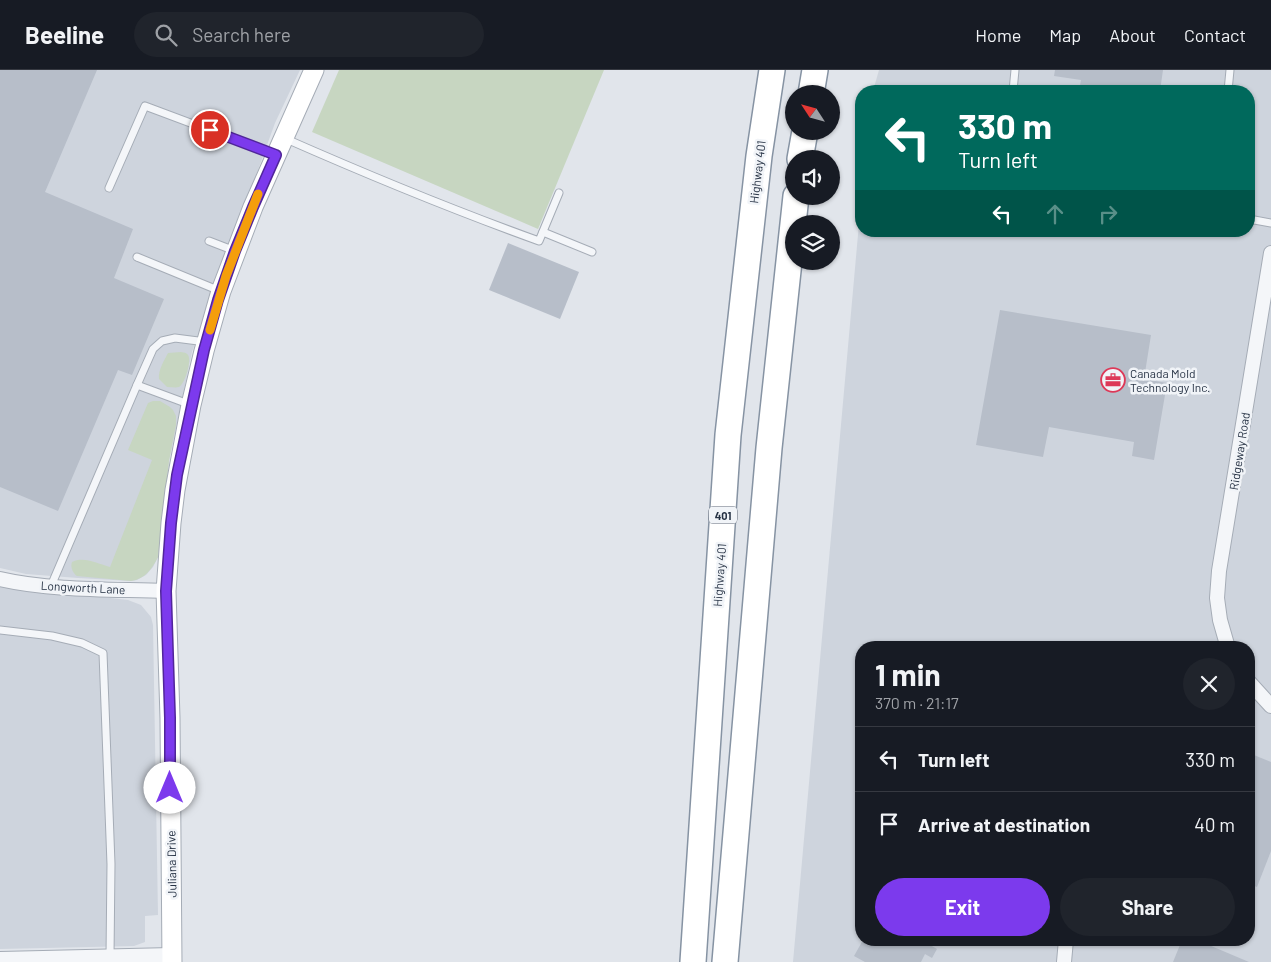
<!DOCTYPE html>
<meta charset="utf-8">
<style>
body{margin:0;font-family:Barlow,sans-serif;background:#20242c;color:#f1f3f6;height:100vh;display:flex;flex-direction:column;font-size:19px;white-space:nowrap}
*{box-sizing:border-box;margin:0}
p{font-size:16px;color:#9ea1a6}
.icon{flex:none;width:28px;height:28px;fill:none;stroke:currentColor;stroke-width:2;stroke-linecap:round;stroke-linejoin:round}
.map{position:relative;flex:1;overflow:hidden}
.sheet{position:absolute;left:855px;top:571px;width:400px;height:305px;display:flex;flex-direction:column;background:#171b24;border-radius:20px;box-shadow:0 1px 4px #0004}
.sheet>*{flex:none}
.banner{position:absolute;left:855px;top:15px;width:400px;height:152px;border-radius:20px;box-shadow:0 1px 4px #0004;background:#00695c;color:#fff;overflow:hidden}
.needle{width:32px;rotate:306deg}
.tools{position:absolute;left:785px;top:15px;display:grid;gap:10px}
.tools a{display:grid;place-items:center;width:55px;height:55px;border-radius:50%;background:#171b24;box-shadow:0 1px 4px #0004;font-size:25px}
.pin{position:absolute;display:grid;place-items:center;width:42px;height:42px;color:#fff;margin:-21px;border:2px solid #fff;border-radius:50%;box-shadow:0 1px 5px #0007}
.me{position:absolute;width:55px;margin:-28px;rotate:0deg;stroke-linejoin:round;filter:drop-shadow(0 0 4px #0008)}
.turn{display:flex;align-items:center;gap:18px;height:105px;padding:0 20px;font-size:22px}
.turn .icon{width:65px;height:65px;stroke-width:2.5}
.turn b{display:block;font-size:35px;line-height:42px}
.lanes{display:flex;align-items:center;height:48px;padding:0 20px;background:#0003;justify-content:center;gap:25px;direction:ltr}
.lanes .off{opacity:.35}
.round{display:grid;place-items:center;flex:none;width:52px;height:52px;border-radius:26px;background:#20242c}
.head{display:flex;align-items:center;justify-content:space-between;height:85px;padding:0 20px}
h1{font-size:30px;font-weight:700;line-height:38px}
.primary-button{display:flex;gap:10px;margin-top:auto;padding:10px 20px}
.primary-button a{flex:1;height:58px;border-radius:30px;background:#7c3aed;color:#fff;font-size:20px;font-weight:700;line-height:58px;text-align:center}
.primary-button a+a{background:#20242c;color:#f1f3f6}
ul{padding:0;list-style:none}
li{display:flex;align-items:center;gap:15px;height:65px;padding:0 20px;border-top:1px solid #363941}
li div{flex:1}
li b{display:block;font-size:19px}
li em{font-style:normal}
header{display:flex;align-items:center;gap:30px;box-sizing:border-box;height:70px;padding:0 25px;background:#171b24;border-bottom:1px solid #363941}
header strong{font-size:24px}
nav{display:flex;gap:28px;margin-inline-start:auto;font-size:18px}
.search{width:350px;height:45px;background:#20242c;display:flex;align-items:center;gap:12px;box-sizing:border-box;padding:0 18px;border-radius:28px;color:#9ea1a6;font-size:19px}
.map>svg:first-child{display:block}
.built{fill:#ced4dd;fill-rule:evenodd}
.green{fill:#c7d6c1}
.building{fill:#b7bec9}
.lines{fill:none;stroke-linecap:round;stroke-linejoin:round}
.lane-casing{stroke:#a5acb6;stroke-width:9}
.street-casing{stroke:#a5acb6;stroke-width:16}
.secondary-casing{stroke:#a5acb6;stroke-width:21}
.highway-casing{stroke:#8693a3;stroke-width:28}
.lane{stroke:#f4f6f9;stroke-width:7}
.street{stroke:#f4f6f9;stroke-width:14}
.secondary{stroke:#fff;stroke-width:19}
.highway{stroke:#fff;stroke-width:25}
.route-casing{stroke:#51269a;stroke-width:12}
.route{stroke:#7c3aed;stroke-width:9}
.slow{stroke:#f59e0b;stroke-width:9}
.labels{text-anchor:middle;dominant-baseline:central;stroke-width:5;stroke-linejoin:round;paint-order:stroke}
.shield{fill:#f1f4f8;stroke:#646d7b;stroke-width:1}
.shield-label{font-size:11px;font-weight:bold;fill:#273345}
.street-label{font-size:12px;fill:#273345;stroke:#f1f4f8}
.poi-label{font-size:12px;fill:#273345;stroke:#f1f4f8;text-anchor:start}
</style>
<header>
<strong>Beeline</strong>
<div class="search"><svg class="icon" aria-label="search" viewBox="0 0 24 24"><circle cx="10" cy="10" r="6"/><path d="M15 15l6 6"/></svg>Search here</div>
<nav><a>Home</a><a>Map</a><a>About</a><a>Contact</a></nav>
</header>
<div class="map">
<svg width="1271" height="892" viewBox="0 0 1271 892">
<rect width="100%" height="100%" fill="#e1e5eb"/>
<g class="built">
<polygon points="0,0 300,0 275,53 192,282 169,391 158,487 153,497 146,505 137,510 131,511 78,508 26,504 0,498"/>
<path d="M879,0H1271V892H793L861,131V161H1249V21H873ZM861,578H1249V870H861Z"/>
<polygon points="0,512 39,520 128,530 141,535 151,547 153,555 158,845 145,846 145,872 134,876 0,879"/>
</g>
<g class="green">
<polygon points="339,0 604,0 538,159 312,62"/>
<path d="M181,282C184,283 186,282 188,285C192,290 185,314 179,317C176,318 171,317 167,317L159,309C158,300 164,291 168,283Z"/>
<path d="M153,331H160L170,337L173,340L176,346V355L169,391L158,487C152,499 145,509 131,511L77,506C73,503 70,497 72,492C84,486 98,494 110,497L152,390L128,380L148,333Z"/>
</g>
<g class="building">
<polygon points="0,0 97,0 45,122 133,159 114,208 164,229 132,305 118,300 58,441 0,417"/>
<polygon points="1055,0 1163,0 1160,21 1079,21 1081,10 1054,6"/>
<polygon points="508,173 579,202 560,249 489,220"/>
<polygon points="1000,240 1151,265 1144,309 1167,313 1154,390 1132,386 1134,372 1049,357 1043,387 976,375"/>
<polygon points="1249,683 1271,692 1271,781 1257,817 1249,814"/>
<polygon points="863,870 933,870 930,875 937,879 932,888 925,884 921,892 865,892 854,886"/>
<polygon points="1182,870 1197,870 1249,892 1173,892"/>
</g>
<g class="lines">
<g class="lane-casing">
<g id="lane">
<polyline points="1013,21 1015,0"/>
<polyline points="1228,21 1230,0"/>
<path d="M284,68C368,105 453,140 539,171L559,123"/>
<polyline points="109,118 145,36 276,85"/>
<polyline points="1249,149 1271,153"/>
<polyline points="543,162 592,182"/>
<polyline points="209,171 235,181"/>
<polyline points="137,187 220,221"/>
<polyline points="137,315 191,335"/>
<polyline points="51,516 137,315 153,279 162,271 175,268 206,272"/>
<polyline points="0,560 52,566 82,573 103,583 111,794 110,886"/>
</g>
</g>
<g class="street-casing">
<g id="street">
<path d="M0,509C52,521 113,519 166,521"/>
<polyline points="1228,578 1220,550 1217,528 1219,501 1271,183"/>
<polyline points="1249,612 1271,636"/>
<polyline points="0,889 172,885"/>
<polyline points="1064,892 1066,870"/>
</g>
</g>
<g class="secondary-casing">
<polyline id="secondary" points="172,892 170,648 166,521 171,453 175,420 191,335 204,281 221,221 253,137 314,0"/>
</g>
<g class="highway-casing">
<g id="highway">
<polyline points="811,24 815,0"/>
<polyline points="800,89 805,61"/>
<polyline points="693,892 728,365 759,86 772,0"/>
<polyline points="725,892 769,378 796,126"/>
</g>
</g>
<use href="#lane" class="lane"/>
<use href="#street" class="street"/>
<use href="#secondary" class="secondary"/>
<use href="#highway" class="highway"/>
</g>
<g class="lines">
<g class="route-casing">
<polyline id="route" points="170,718 170,648 166,521 171,453 177,405 204,280 218,230 235,181 253,137 276,85 210,60"/>
</g>
<use href="#route" class="route"/>
<polyline class="slow" points="210,260 226,206 258,124"/>
</g>
<defs>
<g id="office-ring" transform="scale(1.25)"><circle r="9.5" fill="#f1f4f8" stroke="#dd3958" stroke-width="1.5"/><path d="M-6-3h4V-5.5h4V-3h4V5H-6ZM-1-4.5V-3h2v-1.5ZM-6 0V1H6V0Z" fill="#dd3958"/></g>
</defs>
<g fill-rule="evenodd">
<use href="#office-ring" x="1113" y="310"/>
</g>
<g class="labels">
<rect class="shield" x="709" y="436.5" width="28" height="17" rx="4"/>
<g class="shield-label">
<text x="723" y="445">401</text>
</g>
<g class="street-label">
<text transform="translate(757 102) rotate(-83)">Highway 401</text>
<text transform="translate(1239 381) rotate(-81)">Ridgeway Road</text>
<text transform="translate(719 505) rotate(-86)">Highway 401</text>
<text transform="translate(83 517) rotate(3)">Longworth Lane</text>
<text transform="translate(171 794) rotate(-91)">Juliana Drive</text>
</g>
<g class="poi-label">
<text x="1130" y="303">Canada Mold<tspan x="1130" dy="14">Technology Inc.</tspan></text>
</g>
</g>
</svg>
<div class="tools">
<a><svg class="needle" viewBox="-14 -14 28 28"><path d="M0-13l5 13h-10z" fill="#e53935"/><path d="M0 13l5-13h-10z" fill="#9ea1a6"/></svg></a>
<a><svg class="icon" aria-label="sound" viewBox="0 0 24 24"><path d="M4 9h4l5-4v14l-5-4H4zM17 9q2 3 0 6"/></svg></a>
<a><svg class="icon" aria-label="layers" viewBox="0 0 24 24"><path d="M12 4l9 5-9 5-9-5zM3 14l9 5 9-5"/></svg></a>
</div>
<div class="pin" style="left:210px;top:60px;background:#d93025"><svg class="icon" aria-label="arrive" viewBox="0 0 24 24"><path d="M6 21V4h12l-3 4 3 4H6"/></svg></div>
<svg class="me" style="left:170px;top:718px" viewBox="-20 -20 40 40"><circle r="19" fill="#fff"/><path d="M0-13L10 11 0 6-10 11z" fill="#7c3aed"/></svg>
<div class="banner">
<div class="turn"><svg class="icon" aria-label="left" viewBox="0 0 24 24"><path d="M17 20v-9H6M10 6l-5 5 5 5"/></svg><div><b>330 m</b>Turn left</div></div>
<div class="lanes"><svg class="icon" aria-label="left" viewBox="0 0 24 24"><path d="M17 20v-9H6M10 6l-5 5 5 5"/></svg><svg class="icon off" aria-label="ahead" viewBox="0 0 24 24"><path d="M12 20V5M6 11l6-6 6 6"/></svg><svg class="icon off" aria-label="right" viewBox="0 0 24 24"><path d="M7 20v-9h11M14 6l5 5-5 5"/></svg></div>
</div>
<section class="sheet">
<div class="head"><div><h1>1 min</h1><p>370 m · 21:17</p></div><a class="round"><svg class="icon" aria-label="close" viewBox="0 0 24 24"><path d="M6 6l12 12M18 6L6 18"/></svg></a></div>
<ul>
<li><svg class="icon" aria-label="left" viewBox="0 0 24 24"><path d="M17 20v-9H6M10 6l-5 5 5 5"/></svg><div><b>Turn left</b></div><em>330 m</em></li>
<li><svg class="icon" aria-label="arrive" viewBox="0 0 24 24"><path d="M6 21V4h12l-3 4 3 4H6"/></svg><div><b>Arrive at destination</b></div><em>40 m</em></li>
</ul>
<div class="primary-button"><a>Exit</a><a>Share</a></div>
</section>
</div>
